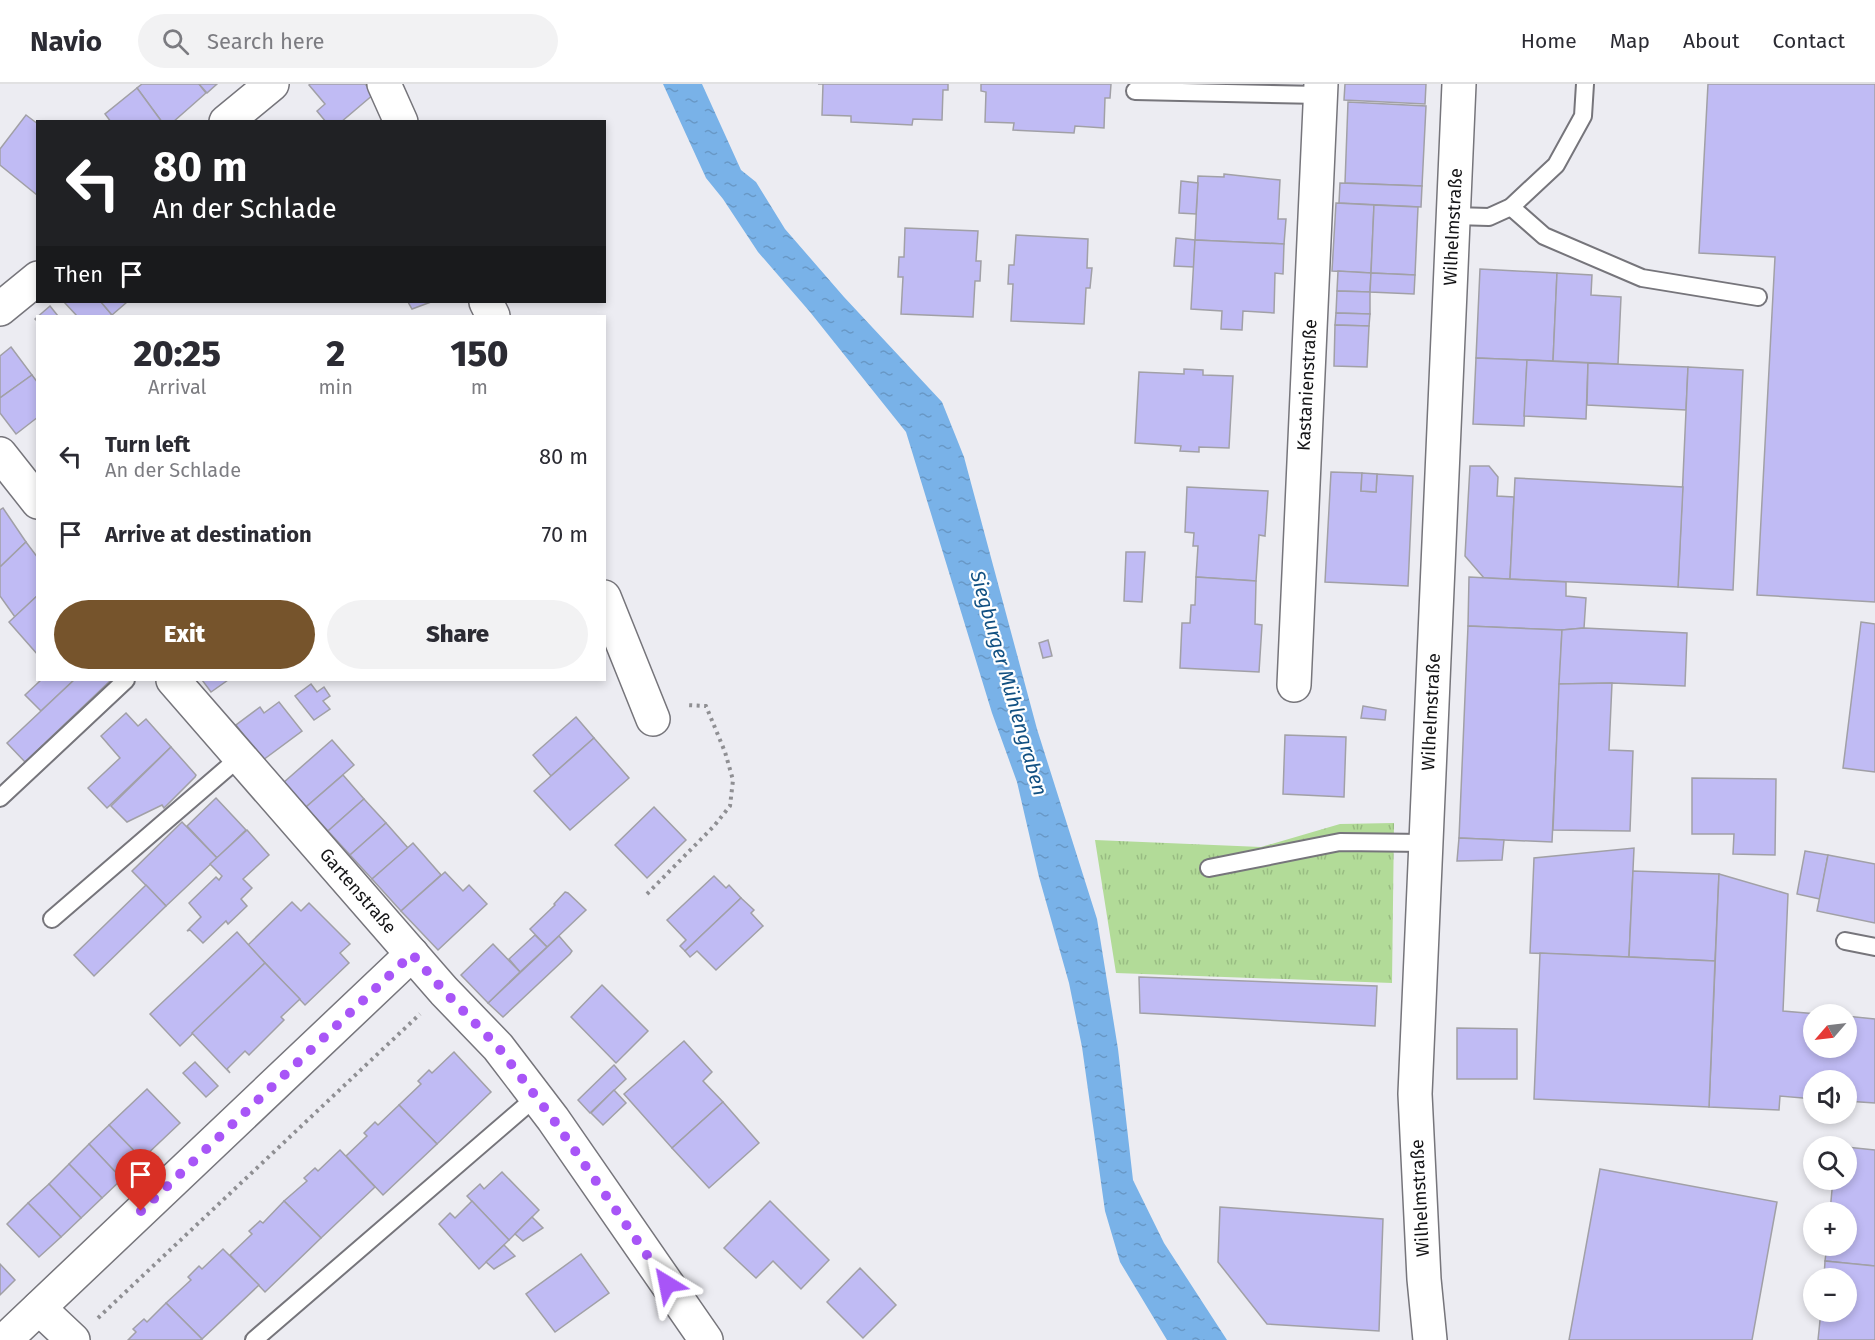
<!DOCTYPE html>
<meta charset="utf-8">
<style>
body{margin:0;font-family:"Fira Sans",sans-serif;background:#f2f2f3;color:#2b2b33;height:100vh;display:flex;flex-direction:column;font-size:22px;white-space:nowrap}
*{box-sizing:border-box;margin:0}
p{font-size:20px;color:#7c7c81}
.icon{flex:none;width:33px;height:33px;fill:none;stroke:currentColor;stroke-width:2;stroke-linecap:round;stroke-linejoin:round}
.map{position:relative;flex:1;overflow:hidden}
.panel{position:absolute;left:36px;top:231px;width:570px;height:366px;display:flex;flex-direction:column;background:#fff;border-radius:0px;box-shadow:0 3px 9px #0003}
.panel>*{flex:none}
.top-card{position:absolute;left:36px;top:36px;width:570px;height:183px;border-radius:0px;box-shadow:0 3px 9px #0003;background:#202124;color:#fff;overflow:hidden}
.needle{width:39px;rotate:242deg}
.buttons{position:absolute;left:1803px;top:920px;display:grid;gap:12px}
.buttons a{display:grid;place-items:center;width:54px;height:54px;border-radius:50%;background:#fff;box-shadow:0 3px 9px #0003;font-size:30px}
.pin{position:absolute;display:grid;place-items:center;width:51px;height:51px;color:#fff;margin:-62px -26px;border-radius:50% 50% 50% 0;rotate:-45deg;box-shadow:0 0 6px #0007}
.pin .icon{rotate:45deg}
.me{position:absolute;width:66px;margin:-33px;rotate:325deg;stroke-linejoin:round;filter:drop-shadow(0 0 4px #0008)}
.turn{display:flex;align-items:center;gap:21px;height:126px;padding:0 18px;font-size:27px}
.turn .icon{width:78px;height:78px;stroke-width:2.5}
.turn b{display:block;font-size:42px;line-height:51px}
.then{display:flex;align-items:center;height:57px;padding:0 18px;background:#0003;gap:12px;font-size:22px}
.eta{display:flex;justify-content:space-evenly;align-items:center;height:102px;text-align:center}
.eta b{font-size:36px;font-weight:800;line-height:42px}
.action{display:flex;gap:12px;margin-top:auto;padding:12px 18px}
.action a{flex:1;height:69px;border-radius:36px;background:#76542c;color:#fff;font-size:24px;font-weight:800;line-height:69px;text-align:center}
.action a+a{background:#f2f2f3;color:#2b2b33}
ul{padding:0;list-style:none}
li{display:flex;align-items:center;gap:18px;height:78px;padding:0 18px}
li div{flex:1}
li b{display:block;font-size:22px}
li em{font-style:normal}
header{display:flex;align-items:center;gap:36px;box-sizing:border-box;height:84px;padding:0 30px;background:#fff;border-bottom:2px solid #e1e1e2}
header strong{font-size:28px}
nav{display:flex;gap:33px;margin-inline-start:auto;font-size:21px}
.search{width:420px;height:54px;background:#f2f2f3;display:flex;align-items:center;gap:15px;box-sizing:border-box;padding:0 21px;border-radius:33px;color:#7c7c81;font-size:22px}
.map>svg:first-child{display:block}
.grass{fill:url(#grass-tufts)}
.water{fill:url(#water-ripples)}
.building{fill:#c0bbf4;stroke:#a1a0a6;stroke-width:1.5}
.lines{fill:none;stroke-linecap:round;stroke-linejoin:round}
.service-casing{stroke:#76757b;stroke-width:20}
.minor-casing{stroke:#76757b;stroke-width:36}
.secondary-casing{stroke:#76757b;stroke-width:36}
.path{stroke:#8f8f93;stroke-width:4;stroke-dasharray:3 4.5;stroke-linecap:butt}
.service{stroke:#fff;stroke-width:16}
.minor{stroke:#fff;stroke-width:33}
.secondary{stroke:#fff;stroke-width:33}
.route{stroke:#a855f7;stroke-width:10;stroke-dasharray:0 18}
.labels{text-anchor:middle;dominant-baseline:central;stroke-width:4.5;stroke-linejoin:round;paint-order:stroke}
.street-label{font-size:18px;fill:#141416;stroke:#fff}
.water-label{font-size:20px;font-style:italic;fill:#115082;stroke:#fff}
</style>
<header>
<strong>Navio</strong>
<div class="search"><svg class="icon" aria-label="search" viewBox="0 0 24 24"><circle cx="10" cy="10" r="6"/><path d="M15 15l6 6"/></svg>Search here</div>
<nav><a>Home</a><a>Map</a><a>About</a><a>Contact</a></nav>
</header>
<div class="map">
<svg width="1875" height="1256" viewBox="0 0 1875 1256">
<defs>
<pattern id="grass-tufts" width="24" height="20" patternUnits="userSpaceOnUse" patternTransform="scale(1.5)"><rect width="24" height="20" fill="#b2db98"/><path d="M3 7l-1-3M5 7V3M7 7l1-3M15 17l-1-3M17 17v-4M19 17l1-3" fill="none" stroke="#98bb82"/></pattern>
<pattern id="water-ripples" width="26" height="14" patternUnits="userSpaceOnUse" patternTransform="scale(1.5)"><rect width="26" height="14" fill="#79b2e8"/><path d="M2 4q2-2 4 0t4 0M15 11q2-2 4 0t4 0" fill="none" stroke="#6898c6"/></pattern>
</defs>
<rect width="100%" height="100%" fill="#ececf2"/>
<polygon class="grass" points="1394,739 1392,899 1116,889 1095,756 1261,763 1340,740"/>
<polygon class="water" points="663,0 702,0 741,86 756,98 785,145 844,213 942,318 964,373 1037,645 1097,835 1118,965 1133,1096 1164,1159 1227,1256 1167,1256 1120,1178 1105,1127 1082,963 1069,899 1039,793 1017,698 992,629 906,348 810,228 758,168 723,115 706,94"/>
<g class="building">
<polygon points="142,0 199,0 206,9 173,38 162,38 137,4"/>
<polygon points="199,0 217,0 207,9"/>
<polygon points="310,0 365,0 374,10 341,38 326,38 317,27 325,20 309,1"/>
<polygon points="818,0 948,0 948,6 943,6 942,36 913,35 912,41 851,38 851,32 822,31 823,0"/>
<polygon points="981,0 1111,0 1110,14 1105,14 1104,44 1075,42 1074,49 1013,46 1014,39 985,38 986,8 981,7"/>
<polygon points="1345,0 1426,0 1425,20 1344,16"/>
<polygon points="1708,0 1875,0 1875,518 1757,511 1775,173 1699,169"/>
<polygon points="137,4 162,38 111,38 105,30"/>
<polygon points="1348,18 1426,22 1422,102 1345,99"/>
<polygon points="26,31 38,40 37,111 0,81 0,65"/>
<polygon points="1224,90 1280,96 1278,135 1286,135 1284,160 1195,156 1198,92 1224,93"/>
<polygon points="1181,97 1198,99 1196,130 1179,129"/>
<polygon points="1340,99 1422,102 1421,123 1339,119"/>
<polygon points="1336,119 1374,121 1371,189 1332,187"/>
<polygon points="1374,121 1418,123 1415,191 1371,189"/>
<polygon points="905,144 978,147 976,177 981,177 980,197 975,197 973,233 901,230 903,193 898,193 899,173 904,173"/>
<polygon points="1016,151 1088,155 1087,184 1092,184 1090,204 1086,204 1084,240 1011,237 1013,200 1008,200 1009,181 1014,181"/>
<polygon points="1176,154 1195,156 1194,183 1174,182"/>
<polygon points="1195,156 1284,160 1283,190 1275,189 1274,229 1243,227 1242,246 1221,245 1222,227 1191,225"/>
<polygon points="1480,185 1557,189 1553,277 1476,274"/>
<polygon points="1338,187 1371,189 1370,208 1337,207"/>
<polygon points="1371,189 1415,191 1414,210 1370,208"/>
<polygon points="1557,189 1592,191 1591,211 1621,213 1618,280 1553,277"/>
<polygon points="1337,207 1370,208 1370,230 1336,229"/>
<polygon points="64,218 101,218 112,231 110,232 77,232"/>
<polygon points="101,218 127,218 112,231"/>
<polygon points="408,218 431,218 412,225"/>
<polygon points="50,222 58,232 38,232 38,238 35,235"/>
<polygon points="1336,229 1370,230 1369,242 1335,241"/>
<polygon points="1335,241 1369,242 1367,283 1334,282"/>
<polygon points="11,263 32,291 0,314 0,272"/>
<polygon points="1476,274 1527,276 1524,342 1473,340"/>
<polygon points="1527,276 1588,279 1586,335 1524,332"/>
<polygon points="1588,279 1688,283 1686,326 1587,321"/>
<polygon points="1688,283 1743,286 1733,506 1678,503"/>
<polygon points="1184,285 1203,286 1203,291 1233,292 1229,364 1199,363 1199,368 1180,367 1181,362 1135,359 1139,288 1184,290"/>
<polygon points="32,291 38,299 38,333 16,350 0,329 0,314"/>
<polygon points="1470,382 1489,382 1498,393 1497,412 1514,413 1510,495 1484,494 1465,472"/>
<polygon points="1331,388 1362,389 1361,407 1376,408 1377,390 1413,392 1408,502 1325,498"/>
<polygon points="1362,389 1377,390 1376,408 1361,407"/>
<polygon points="1515,394 1683,403 1678,503 1510,495"/>
<polygon points="1187,403 1268,407 1265,452 1259,451 1256,497 1196,493 1198,462 1193,462 1194,449 1185,448"/>
<polygon points="3,424 26,458 0,483 0,426"/>
<polygon points="26,458 38,474 38,511 15,533 0,512 0,483"/>
<polygon points="1126,468 1145,468 1142,518 1124,517"/>
<polygon points="1196,493 1256,497 1255,540 1262,541 1259,588 1180,584 1182,539 1190,539 1191,521 1195,521"/>
<polygon points="1469,493 1566,498 1566,512 1586,514 1584,544 1562,546 1468,542"/>
<polygon points="38,511 38,571 9,538"/>
<polygon points="1861,538 1875,540 1875,688 1843,684"/>
<polygon points="1468,542 1562,546 1552,758 1459,754"/>
<polygon points="1584,544 1687,549 1685,602 1612,599 1559,600 1562,546"/>
<polygon points="1048,556 1052,572 1043,574 1039,559"/>
<polygon points="41,596 74,596 41,627 25,611"/>
<polygon points="74,596 111,596 25,678 7,659"/>
<polygon points="202,596 228,596 211,608"/>
<polygon points="1612,599 1609,666 1633,667 1630,747 1553,746 1559,600"/>
<polygon points="311,600 317,608 324,603 330,612 323,617 330,625 314,636 295,612"/>
<polygon points="279,618 302,647 263,676 236,641 260,623 264,629"/>
<polygon points="1363,622 1386,626 1385,636 1361,634"/>
<polygon points="126,629 138,642 146,635 171,663 107,724 88,704 120,674 101,652"/>
<polygon points="576,633 594,654 551,692 533,671"/>
<polygon points="1285,651 1346,653 1344,713 1283,710"/>
<polygon points="594,654 629,694 570,746 534,707"/>
<polygon points="332,656 354,681 306,723 283,699"/>
<polygon points="171,663 196,691 195,693 164,724 162,721 127,738 111,722"/>
<polygon points="343,691 364,715 328,747 306,723"/>
<polygon points="1692,694 1776,695 1775,771 1733,770 1734,750 1692,750"/>
<polygon points="216,714 246,746 217,774 187,742"/>
<polygon points="364,715 386,739 350,771 328,747"/>
<polygon points="654,723 686,756 647,794 615,761"/>
<polygon points="182,738 217,774 166,822 132,787"/>
<polygon points="386,739 408,764 372,795 350,771"/>
<polygon points="247,746 269,771 243,795 252,804 241,815 247,822 228,840 226,837 203,859 190,846 187,847 201,833 189,819 216,793 219,796 222,792 210,780"/>
<polygon points="1459,754 1504,756 1502,776 1457,777"/>
<polygon points="413,759 441,791 401,827 372,795"/>
<polygon points="1634,764 1629,873 1530,869 1534,774"/>
<polygon points="1805,767 1828,771 1820,815 1797,810"/>
<polygon points="1828,771 1875,780 1875,839 1817,827"/>
<polygon points="1633,787 1719,790 1715,877 1629,873"/>
<polygon points="445,788 463,807 469,801 487,820 438,866 401,827"/>
<polygon points="1719,790 1788,810 1783,927 1818,930 1814,930 1814,963 1846,963 1846,932 1875,935 1875,1019 1846,1017 1846,996 1814,996 1814,1015 1780,1012 1779,1026 1709,1023"/>
<polygon points="714,792 726,804 729,801 741,814 685,867 680,862 686,856 667,836"/>
<polygon points="146,801 166,822 94,892 74,871"/>
<polygon points="565,808 568,809 586,826 547,863 530,845 555,821 554,820"/>
<polygon points="741,814 754,826 751,829 763,842 716,886 697,867 690,873 685,867"/>
<polygon points="292,818 301,827 309,819 350,860 340,869 349,879 305,921 248,861"/>
<polygon points="237,848 265,879 180,962 150,930"/>
<polygon points="535,851 547,863 520,888 509,875"/>
<polygon points="559,852 572,867 570,870 503,933 488,919"/>
<polygon points="493,860 520,888 488,919 461,891"/>
<polygon points="1540,869 1715,877 1709,1023 1534,1015"/>
<polygon points="265,879 300,915 281,933 284,936 249,971 245,967 227,985 230,989 192,949"/>
<polygon points="1139,893 1377,902 1375,942 1140,929"/>
<polygon points="602,901 648,947 616,979 571,933"/>
<polygon points="1457,944 1517,945 1517,995 1457,995"/>
<polygon points="684,957 712,988 703,997 723,1018 672,1064 624,1010"/>
<polygon points="454,968 491,1008 437,1060 399,1021 421,1000 418,997 429,986 432,989"/>
<polygon points="195,978 218,1002 206,1013 183,989"/>
<polygon points="614,981 626,995 590,1029 578,1016"/>
<polygon points="147,1005 180,1039 142,1075 109,1041"/>
<polygon points="614,1006 626,1019 603,1041 591,1029"/>
<polygon points="723,1018 759,1059 709,1104 672,1064"/>
<polygon points="399,1021 437,1060 383,1111 346,1072 367,1052 364,1049 375,1038 378,1041"/>
<polygon points="109,1041 142,1075 122,1095 89,1060"/>
<polygon points="89,1060 122,1095 102,1114 69,1080"/>
<polygon points="1846,1063 1875,1066 1875,1182 1825,1177 1827,1161 1846,1161 1846,1128 1830,1128 1833,1095 1846,1095"/>
<polygon points="340,1066 375,1103 321,1154 284,1117 307,1097 304,1094 315,1084 318,1087"/>
<polygon points="69,1080 102,1114 81,1134 49,1100"/>
<polygon points="1600,1085 1777,1118 1752,1256 1569,1256"/>
<polygon points="502,1088 539,1126 509,1156 467,1112 480,1100 484,1105"/>
<polygon points="49,1100 81,1134 61,1153 28,1119"/>
<polygon points="284,1117 321,1154 265,1208 230,1171 252,1150 249,1147 260,1137 263,1139"/>
<polygon points="472,1117 509,1156 479,1185 439,1140 450,1129 455,1134"/>
<polygon points="770,1117 829,1176 801,1205 773,1177 756,1194 724,1164"/>
<polygon points="28,1119 61,1153 39,1173 7,1140"/>
<polygon points="1220,1123 1383,1135 1379,1247 1267,1240 1218,1178"/>
<polygon points="532,1133 543,1144 523,1157 515,1150"/>
<polygon points="504,1161 515,1172 494,1185 486,1178"/>
<polygon points="223,1165 259,1201 202,1255 166,1219 191,1196 188,1193 199,1182 202,1185"/>
<polygon points="581,1170 609,1209 555,1248 526,1210"/>
<polygon points="1825,1177 1875,1182 1875,1256 1818,1256 1821,1227 1846,1227 1846,1194 1824,1194"/>
<polygon points="0,1180 15,1196 0,1211"/>
<polygon points="860,1184 896,1221 863,1254 827,1218"/>
<polygon points="166,1219 202,1255 200,1256 128,1256 136,1248 133,1245 144,1235 147,1238"/>
</g>
<g class="lines">
<g class="service-casing">
<g id="service">
<polyline points="1135,7 1320,11"/>
<polyline points="1511,123 1544,152 1642,194 1758,213"/>
<polyline points="1454,132 1489,133 1511,123 1556,81 1583,32 1585,0"/>
<polyline points="0,714 126,596"/>
<polyline points="1209,784 1340,758 1425,759"/>
<polyline points="52,835 240,673"/>
<polyline points="1845,857 1875,863"/>
<polyline points="254,1256 536,1013"/>
</g>
</g>
<g class="minor-casing">
<g id="minor">
<polyline points="384,0 401,38"/>
<polyline points="226,38 272,0"/>
<polyline points="486,218 493,232"/>
<polyline points="0,225 38,194"/>
<polyline points="0,370 38,418"/>
<polyline points="604,513 653,635"/>
<polyline points="173,596 444,907 498,963 553,1035 706,1256"/>
<polyline points="1294,601 1321,0"/>
<polyline points="39,1224 73,1256"/>
<polyline points="5,1256 412,870"/>
</g>
</g>
<g class="secondary-casing">
<polyline id="secondary" points="1430,1256 1424,1195 1415,1010 1459,0"/>
</g>
<g class="path">
<polyline points="647,810 714,742 730,722 733,696 725,668 706,622 686,621"/>
<polyline points="98,1234 420,930"/>
</g>
<use href="#service" class="service"/>
<use href="#minor" class="minor"/>
<use href="#secondary" class="secondary"/>
</g>
<g class="lines">
<polyline class="route" points="141,1127 412,870 444,907 498,963 553,1035 667,1200"/>
</g>
<g class="labels">
<g class="street-label">
<text transform="translate(1453 143) rotate(-87)">Wilhelmstraße</text>
<text transform="translate(1307 301) rotate(-87)">Kastanienstraße</text>
<text transform="translate(1431 628) rotate(-87)">Wilhelmstraße</text>
<text transform="translate(358 807) rotate(49)">Gartenstraße</text>
<text transform="translate(1420 1114) rotate(-93)">Wilhelmstraße</text>
</g>
<g class="water-label">
<text transform="translate(1009 599) rotate(74)">Siegburger Mühlengraben</text>
</g>
</g>
</svg>
<div class="buttons">
<a><svg class="needle" viewBox="-14 -14 28 28"><path d="M0-13l5 13h-10z" fill="#e53935"/><path d="M0 13l5-13h-10z" fill="#7c7c81"/></svg></a>
<a><svg class="icon" aria-label="sound" viewBox="0 0 24 24"><path d="M4 9h4l5-4v14l-5-4H4zM17 9q2 3 0 6"/></svg></a>
<a><svg class="icon" aria-label="search" viewBox="0 0 24 24"><circle cx="10" cy="10" r="6"/><path d="M15 15l6 6"/></svg></a>
<a>+</a>
<a>−</a>
</div>
<div class="pin" style="left:141px;top:1127px;background:#d93025"><svg class="icon" aria-label="arrive" viewBox="0 0 24 24"><path d="M6 21V4h12l-3 4 3 4H6"/></svg></div>
<svg class="me" style="left:667px;top:1200px" viewBox="-20 -20 40 40"><path d="M0-17L14 15 0 8-14 15z" fill="#a855f7" stroke="#fff" stroke-width="4"/></svg>
<div class="top-card">
<div class="turn"><svg class="icon" aria-label="left" viewBox="0 0 24 24"><path d="M17 20v-9H6M10 6l-5 5 5 5"/></svg><div><b>80 m</b>An der Schlade</div></div>
<div class="then">Then<svg class="icon" aria-label="arrive" viewBox="0 0 24 24"><path d="M6 21V4h12l-3 4 3 4H6"/></svg></div>
</div>
<section class="panel">
<div class="eta">
<div><b>20:25</b><p>Arrival</p></div>
<div><b>2</b><p>min</p></div>
<div><b>150</b><p>m</p></div>
</div>
<ul>
<li><svg class="icon" aria-label="left" viewBox="0 0 24 24"><path d="M17 20v-9H6M10 6l-5 5 5 5"/></svg><div><b>Turn left</b><p>An der Schlade</p></div><em>80 m</em></li>
<li><svg class="icon" aria-label="arrive" viewBox="0 0 24 24"><path d="M6 21V4h12l-3 4 3 4H6"/></svg><div><b>Arrive at destination</b></div><em>70 m</em></li>
</ul>
<div class="action"><a>Exit</a><a>Share</a></div>
</section>
</div>
